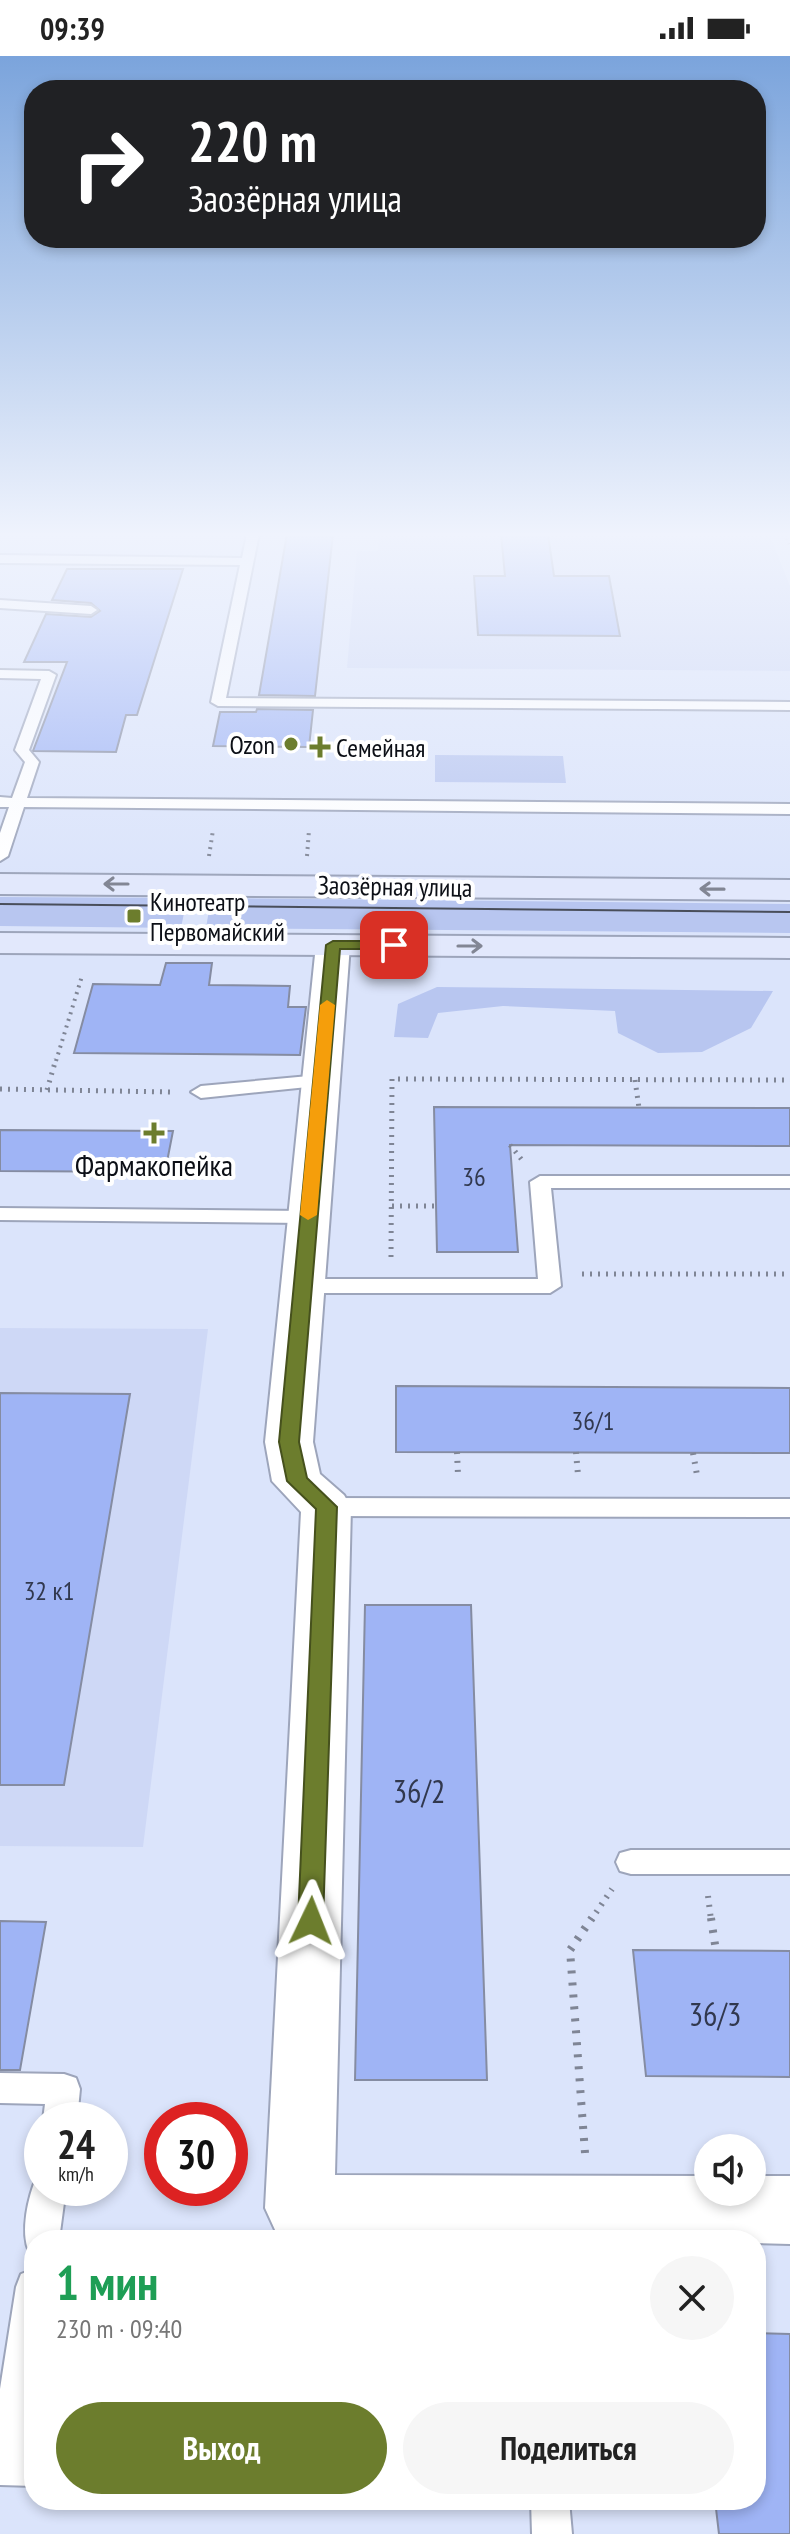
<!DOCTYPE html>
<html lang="ru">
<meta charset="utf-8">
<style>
body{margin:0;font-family:"PT Sans Narrow",sans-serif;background:#f6f6f6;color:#222;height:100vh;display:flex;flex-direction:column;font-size:30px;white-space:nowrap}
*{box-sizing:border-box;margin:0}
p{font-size:26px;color:#767676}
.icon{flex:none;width:44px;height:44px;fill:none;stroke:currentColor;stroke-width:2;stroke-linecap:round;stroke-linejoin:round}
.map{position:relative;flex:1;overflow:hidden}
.details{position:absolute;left:24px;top:2174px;width:742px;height:280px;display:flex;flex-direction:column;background:#fff;border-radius:32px;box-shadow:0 4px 12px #0003}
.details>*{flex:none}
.top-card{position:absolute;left:24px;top:24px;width:742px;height:168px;border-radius:32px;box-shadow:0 4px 12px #0003;background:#202124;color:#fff;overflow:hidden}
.buttons{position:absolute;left:694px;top:2078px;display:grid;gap:16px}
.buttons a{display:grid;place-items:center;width:72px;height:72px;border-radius:50%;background:#fff;box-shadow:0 4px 12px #0003;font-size:40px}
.speed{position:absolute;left:24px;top:2046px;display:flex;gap:16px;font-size:40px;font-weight:700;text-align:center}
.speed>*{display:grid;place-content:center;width:104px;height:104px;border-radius:50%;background:#fff;box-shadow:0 4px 12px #0003;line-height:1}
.speed small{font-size:20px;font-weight:400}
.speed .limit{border:12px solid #d22;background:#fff;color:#111}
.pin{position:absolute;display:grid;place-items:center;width:68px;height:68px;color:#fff;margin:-34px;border-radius:16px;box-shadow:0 4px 12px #0006}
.me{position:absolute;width:88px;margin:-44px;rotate:2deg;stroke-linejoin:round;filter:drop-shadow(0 0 6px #0008)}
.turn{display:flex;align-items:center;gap:28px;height:168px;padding:0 32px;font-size:36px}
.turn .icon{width:104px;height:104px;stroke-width:2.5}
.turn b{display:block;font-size:56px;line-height:68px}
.round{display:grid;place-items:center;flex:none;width:84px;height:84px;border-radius:42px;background:#f6f6f6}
.headline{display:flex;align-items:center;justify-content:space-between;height:136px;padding:0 32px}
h1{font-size:48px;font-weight:700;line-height:60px;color:#1e9e55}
.action{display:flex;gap:16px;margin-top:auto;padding:16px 32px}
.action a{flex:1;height:92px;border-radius:48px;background:#6c7d2d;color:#fff;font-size:32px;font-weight:700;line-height:92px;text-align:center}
.action a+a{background:#f6f6f6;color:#222}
.status{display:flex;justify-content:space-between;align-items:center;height:56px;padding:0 40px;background:#fff;direction:ltr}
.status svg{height:22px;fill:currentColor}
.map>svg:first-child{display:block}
.built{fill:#ced8f6}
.green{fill:#b8c6f0}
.building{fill:#9fb4f5;stroke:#858ca2;stroke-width:2}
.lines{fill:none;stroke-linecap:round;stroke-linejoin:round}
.service-casing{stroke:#9da5bb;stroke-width:4}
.minor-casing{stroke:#9da5bb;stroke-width:4}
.secondary-casing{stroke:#9da5bb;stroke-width:4}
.path-far4{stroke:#7f8595;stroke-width:3;stroke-dasharray:1 4;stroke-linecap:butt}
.path-far3{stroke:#7f8595;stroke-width:4;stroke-dasharray:2 5;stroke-linecap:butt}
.path-far2{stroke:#7f8595;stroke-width:5;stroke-dasharray:2 6;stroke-linecap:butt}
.path-far1{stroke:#7f8595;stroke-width:6;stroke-dasharray:2 7;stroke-linecap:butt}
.path{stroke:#7f8595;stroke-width:8;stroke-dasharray:3 9;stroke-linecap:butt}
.service{fill:#fff;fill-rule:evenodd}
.minor{fill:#fff;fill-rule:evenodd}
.secondary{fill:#e2e8fc;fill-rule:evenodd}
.tram{stroke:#494e5a;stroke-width:2}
.oneway{stroke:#828694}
.route{fill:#6c7d2d;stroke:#46511d;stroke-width:2}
.slow{fill:#f59e0b}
.poi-dot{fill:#6c7d2d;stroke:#fff;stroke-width:3}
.labels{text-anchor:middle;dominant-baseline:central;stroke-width:8;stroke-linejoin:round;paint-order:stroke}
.far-poi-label{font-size:26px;fill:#0c0f16;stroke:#fff;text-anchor:start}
.far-street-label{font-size:26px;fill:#0c0f16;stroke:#fff}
.number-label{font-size:26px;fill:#31384e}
.poi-label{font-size:30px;fill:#0c0f16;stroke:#fff}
.near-number-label{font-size:32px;fill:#31384e}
</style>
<div class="status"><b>09:39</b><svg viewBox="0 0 49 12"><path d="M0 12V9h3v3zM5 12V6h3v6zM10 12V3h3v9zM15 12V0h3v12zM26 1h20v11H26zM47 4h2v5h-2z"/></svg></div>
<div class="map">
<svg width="790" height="2478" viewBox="0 0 790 2478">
<rect width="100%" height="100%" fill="#dbe4fb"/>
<g class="built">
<polygon points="379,478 769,478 790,530 790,615 347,612 357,495 378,495"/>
<polygon points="0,1272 208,1273 143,1791 0,1790"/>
</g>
<g class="green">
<polygon points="435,699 563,700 566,727 435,726"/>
<polygon points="0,841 187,842 181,872 0,870"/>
<polygon points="211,842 790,848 790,877 206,872"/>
<polygon points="437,931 773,935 751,972 702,996 658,997 618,977 615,955 503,950 438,957 428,982 394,981 398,948"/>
</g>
<g class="building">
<polygon points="287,478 333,478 315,640 259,639"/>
<polygon points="501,478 548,478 554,520 609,520 620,580 478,579 474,520 505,520"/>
<polygon points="67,513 183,513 137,659 126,659 116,696 33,695 67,606 24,606 46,558 91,561 100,555 91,547 52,544"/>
<polygon points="257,653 313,654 309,691 213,690 220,656 256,656"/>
<polygon points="166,907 212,907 209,929 290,930 288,951 306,951 300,999 74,997 93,928 160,929"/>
<polygon points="434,1051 790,1052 790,1090 510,1089 518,1196 437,1196"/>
<polygon points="0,1074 173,1075 165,1116 0,1115"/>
<polygon points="396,1330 790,1332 790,1397 396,1396"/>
<polygon points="0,1337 130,1338 64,1729 0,1729"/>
<polygon points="365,1549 471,1549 487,2024 355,2024"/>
<polygon points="0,1865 46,1866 20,2014 0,2014"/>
<polygon points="633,1894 790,1895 790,2021 646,2020"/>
<polygon points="756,2277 790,2278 790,2478 719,2478 715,2444 756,2444"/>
</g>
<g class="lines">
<g class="service-casing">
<g id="service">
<polygon points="247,478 259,478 226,642 790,646 790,654 218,650 211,646 240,509 0,507 0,499 242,502"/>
<polygon points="0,544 91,550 97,554 91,558 0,552"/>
<polygon points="0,614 49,615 56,619 29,694 39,706 27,742 790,748 790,758 24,751 8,800 0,805 0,777 9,751 0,751 0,741 12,742 25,706 15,694 41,623 0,622"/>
<polygon points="320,1019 327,1021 330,1025 327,1029 201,1042 191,1036 201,1030"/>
<polygon points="540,1120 790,1120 790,1132 551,1132 561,1230 550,1237 303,1237 292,1230 303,1223 538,1223 530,1126"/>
<polygon points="0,1152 308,1155 318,1161 308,1167 0,1164"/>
<polygon points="326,1442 790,1443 790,1461 326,1460 317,1457 314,1451 317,1445"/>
<polygon points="631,1794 790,1794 790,1818 631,1818 620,1815 616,1806 620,1797"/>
<polygon points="0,2017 64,2018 76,2022 80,2033 77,2064 43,2064 45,2048 0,2047"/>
<path d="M42,2118V2132H66L59,2184H34V2198L29,2196C20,2175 28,2141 37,2120Z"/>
<polygon points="34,2213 34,2355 29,2392 34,2392 34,2430 0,2429 0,2333 16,2231 21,2218"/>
<polygon points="531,2444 569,2444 572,2478 532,2478"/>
</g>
</g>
<g class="minor-casing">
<polygon id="minor" points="333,879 345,882 350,889 313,1386 320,1418 344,1439 351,1451 335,2119 708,2120 708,2136 752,2136 752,2120 790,2120 790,2188 756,2187 756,2184 296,2184 276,2176 265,2152 301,1456 272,1425 265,1386 316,889 321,882"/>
</g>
<g class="secondary-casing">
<g id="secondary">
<polygon points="0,818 790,824 790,844 0,838"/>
<polygon points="0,877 790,882 790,902 0,897"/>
</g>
</g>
<polyline class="path-far4" points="785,478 790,490"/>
<g class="path-far3">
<polyline points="209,800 213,774"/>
<polyline points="307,800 309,774"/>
<polyline points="56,1005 82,920"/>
</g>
<g class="path-far2">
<polyline points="635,1024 639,1052"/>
<polyline points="0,1033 171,1036"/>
<polyline points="47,1034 56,1003"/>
<polyline points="510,1089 522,1104"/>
<polyline points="392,1150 436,1150"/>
<polyline points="391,1201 392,1023 790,1024"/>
<polyline points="582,1218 790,1218"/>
</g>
<g class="path-far1">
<polyline points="457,1396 458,1419"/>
<polyline points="576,1396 578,1419"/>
<polyline points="693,1397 697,1419"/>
<polyline points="708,1840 711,1864"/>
<polyline points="591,1864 612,1833"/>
</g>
<g class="path">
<polyline points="711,1862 716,1895"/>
<polyline points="585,2097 570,1894 592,1862"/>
</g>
<use href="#service" class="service"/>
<use href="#minor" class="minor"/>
<use href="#secondary" class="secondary"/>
<polyline class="tram" points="0,848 790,856"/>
</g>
<defs><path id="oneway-shaft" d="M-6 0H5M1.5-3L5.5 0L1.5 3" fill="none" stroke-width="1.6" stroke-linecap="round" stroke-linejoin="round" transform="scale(2)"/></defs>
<g class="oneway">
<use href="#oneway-shaft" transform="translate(116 828) rotate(-180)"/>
<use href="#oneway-shaft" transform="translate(712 833) rotate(-179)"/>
<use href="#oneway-shaft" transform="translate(470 890)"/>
</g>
<linearGradient id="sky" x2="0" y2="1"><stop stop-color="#7ba4dc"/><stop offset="0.58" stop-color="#eff3fd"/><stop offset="1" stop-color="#eff3fd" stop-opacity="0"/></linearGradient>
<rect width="790" height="825" fill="url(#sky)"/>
<polygon class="route" points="333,885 394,885 401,889 394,893 340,893 299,1386 307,1422 337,1451 323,1865 320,1873 311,1876 302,1873 298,1865 316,1453 287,1425 279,1386 326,889"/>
<polygon class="slow" points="327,944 335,949 317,1159 308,1164 300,1159 320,949"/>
<g class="poi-dot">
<circle cx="291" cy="688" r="8"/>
<path d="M316 679h8v8h8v8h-8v8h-8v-8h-8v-8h8z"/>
<rect x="126" y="852" width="16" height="16" rx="4"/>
<path d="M150 1065h8v8h8v8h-8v8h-8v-8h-8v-8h8z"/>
</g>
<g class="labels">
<g class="far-poi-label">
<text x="275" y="688" text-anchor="end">Ozon</text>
<text x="336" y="691">Семейная</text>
<text x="150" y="845">Кинотеатр<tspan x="150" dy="30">Первомайский</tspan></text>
</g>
<g class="far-street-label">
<text transform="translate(395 830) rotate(1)">Заозёрная улица</text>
</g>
<g class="number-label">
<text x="474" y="1120">36</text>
<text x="593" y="1364">36/1</text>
<text x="49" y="1534">32 к1</text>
</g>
<g class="poi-label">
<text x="154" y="1108">Фармакопейка</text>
</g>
<g class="near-number-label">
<text x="419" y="1735">36/2</text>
<text x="715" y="1958">36/3</text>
</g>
</g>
</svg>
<div class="buttons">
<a><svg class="icon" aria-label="sound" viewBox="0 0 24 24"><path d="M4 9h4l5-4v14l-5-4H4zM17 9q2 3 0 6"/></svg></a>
</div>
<div class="speed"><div>24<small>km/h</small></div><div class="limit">30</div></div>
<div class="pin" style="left:394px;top:889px;background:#d93025"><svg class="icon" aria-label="arrive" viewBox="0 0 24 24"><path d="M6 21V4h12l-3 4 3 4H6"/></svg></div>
<svg class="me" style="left:311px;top:1865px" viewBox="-20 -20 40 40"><path d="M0-17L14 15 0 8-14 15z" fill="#6c7d2d" stroke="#fff" stroke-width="4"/></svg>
<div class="top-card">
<div class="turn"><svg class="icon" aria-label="right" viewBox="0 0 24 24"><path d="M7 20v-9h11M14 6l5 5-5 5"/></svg><div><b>220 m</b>Заозёрная улица</div></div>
</div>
<section class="details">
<div class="headline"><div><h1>1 мин</h1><p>230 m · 09:40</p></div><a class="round"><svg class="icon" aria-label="close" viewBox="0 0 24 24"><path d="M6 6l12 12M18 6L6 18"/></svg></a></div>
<div class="action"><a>Выход</a><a>Поделиться</a></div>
</section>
</div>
